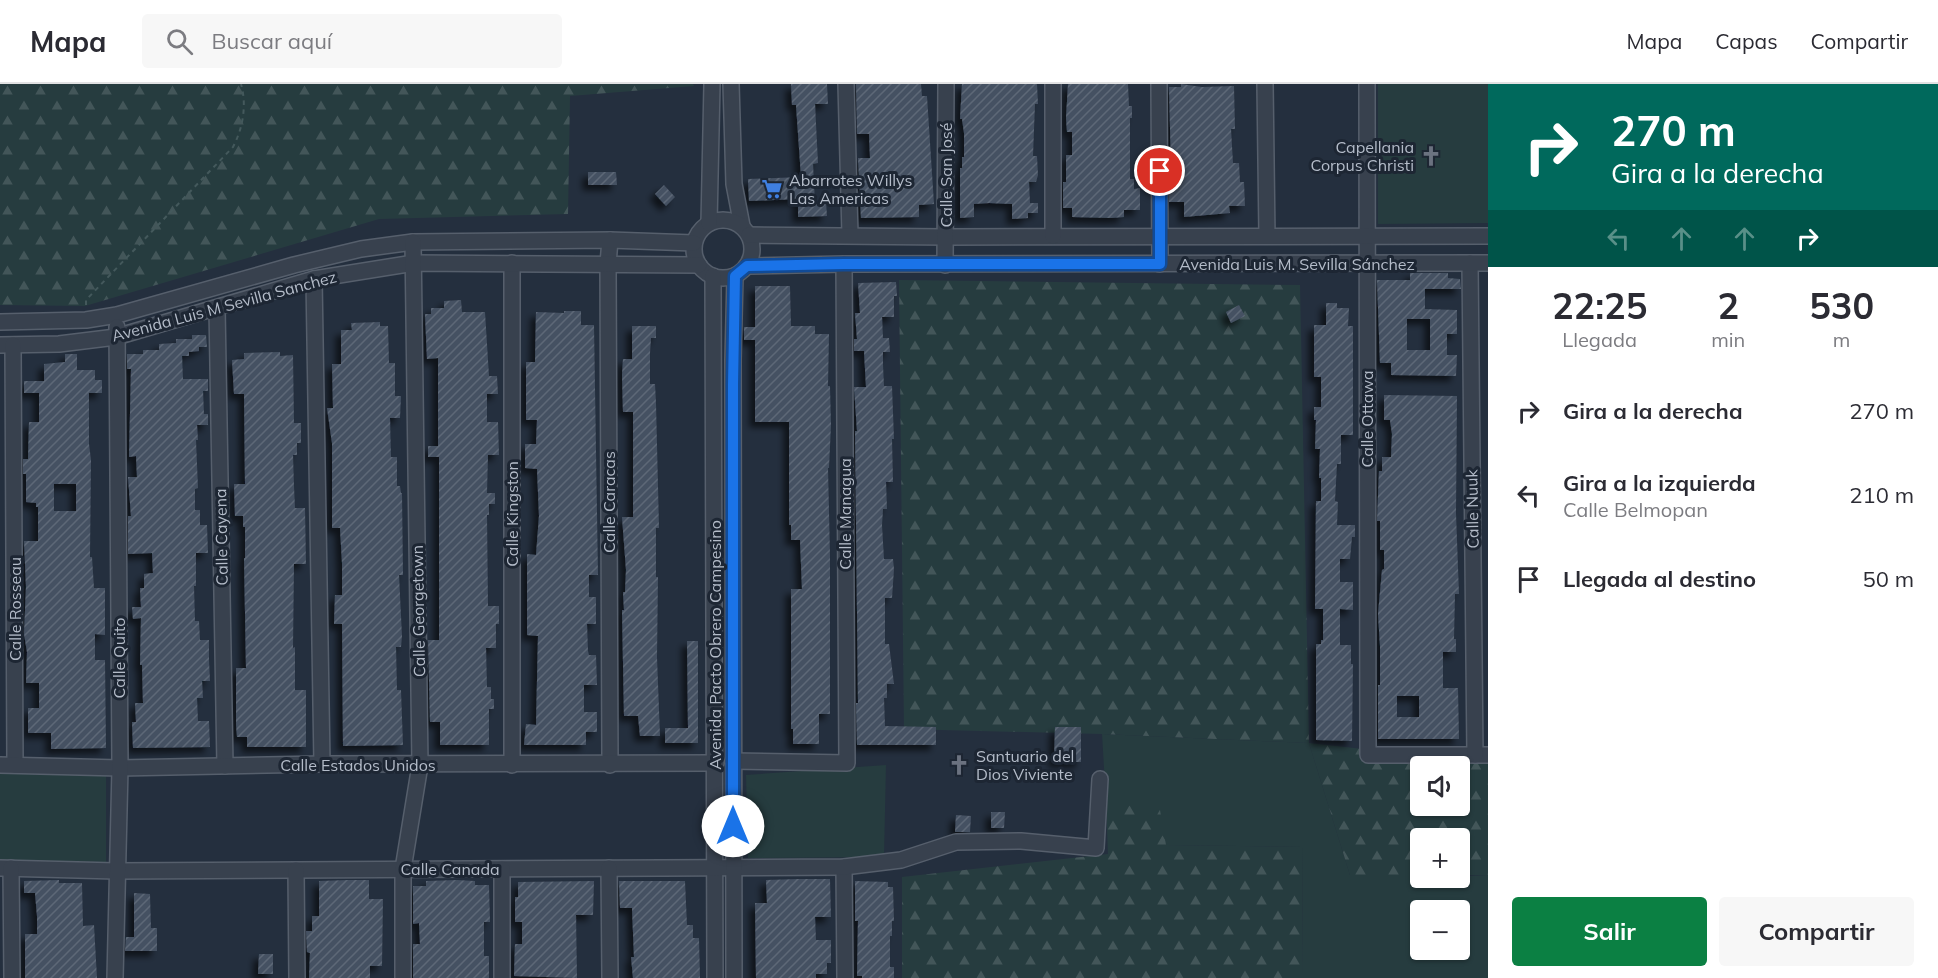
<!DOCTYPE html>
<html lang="es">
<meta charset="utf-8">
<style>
body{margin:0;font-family:Mulish,sans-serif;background:#f7f7f7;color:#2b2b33;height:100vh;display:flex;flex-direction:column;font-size:22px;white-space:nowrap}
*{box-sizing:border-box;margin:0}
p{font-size:20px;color:#7c7c81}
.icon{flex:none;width:33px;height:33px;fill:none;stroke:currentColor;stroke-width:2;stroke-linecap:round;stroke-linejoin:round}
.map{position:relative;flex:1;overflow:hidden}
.sheet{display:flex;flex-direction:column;background:#fff;width:450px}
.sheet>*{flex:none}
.hud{background:#00695c;color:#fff;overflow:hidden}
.fabs{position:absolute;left:1410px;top:672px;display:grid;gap:12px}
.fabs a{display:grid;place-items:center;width:60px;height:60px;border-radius:6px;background:#fff;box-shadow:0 2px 4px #0004;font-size:30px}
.pin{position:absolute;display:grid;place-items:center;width:51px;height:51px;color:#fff;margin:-26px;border:3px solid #fff;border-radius:50%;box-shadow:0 2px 6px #0007}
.me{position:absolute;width:66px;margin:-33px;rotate:0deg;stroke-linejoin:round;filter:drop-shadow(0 0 4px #0008)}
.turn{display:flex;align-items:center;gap:21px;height:126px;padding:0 24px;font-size:27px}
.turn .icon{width:78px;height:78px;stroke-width:2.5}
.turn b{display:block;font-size:42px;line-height:51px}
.lanes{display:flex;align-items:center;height:57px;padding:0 24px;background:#0003;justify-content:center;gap:30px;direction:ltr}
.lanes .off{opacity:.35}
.eta{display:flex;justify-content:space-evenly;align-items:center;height:102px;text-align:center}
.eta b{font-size:36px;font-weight:700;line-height:42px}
.primary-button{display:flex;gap:12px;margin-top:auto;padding:12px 24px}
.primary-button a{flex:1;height:69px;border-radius:6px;background:#0b8043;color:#fff;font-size:24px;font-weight:700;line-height:69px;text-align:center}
.primary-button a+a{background:#f7f7f7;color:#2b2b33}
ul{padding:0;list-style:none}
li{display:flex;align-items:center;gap:18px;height:84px;padding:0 24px}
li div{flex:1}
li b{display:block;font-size:22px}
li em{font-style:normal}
header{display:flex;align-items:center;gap:36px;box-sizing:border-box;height:84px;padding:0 30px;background:#fff;border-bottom:2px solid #e1e1e2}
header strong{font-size:28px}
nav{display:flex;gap:33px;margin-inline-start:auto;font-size:21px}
.search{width:420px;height:54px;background:#f7f7f7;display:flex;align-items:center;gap:15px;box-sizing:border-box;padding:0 21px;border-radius:6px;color:#7c7c81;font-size:22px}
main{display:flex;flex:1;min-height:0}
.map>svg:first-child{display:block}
.green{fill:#263c3f;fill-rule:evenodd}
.forest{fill:url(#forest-firs);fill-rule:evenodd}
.building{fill:url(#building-hatch);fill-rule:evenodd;filter:url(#shadow)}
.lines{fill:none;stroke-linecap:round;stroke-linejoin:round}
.minor-casing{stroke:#565f6c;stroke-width:18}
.path{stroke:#44595c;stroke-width:2;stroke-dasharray:4.5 4.5;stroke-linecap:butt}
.minor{stroke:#38414e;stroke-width:15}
.route-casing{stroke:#114b97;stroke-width:15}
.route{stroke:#1a73e8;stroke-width:10}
.labels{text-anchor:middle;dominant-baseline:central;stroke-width:6;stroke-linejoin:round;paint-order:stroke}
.poi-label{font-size:16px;fill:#b4bcc9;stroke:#1d2633;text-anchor:start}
.street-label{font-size:16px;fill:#b4bcc9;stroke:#1d2633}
</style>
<header>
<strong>Mapa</strong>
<div class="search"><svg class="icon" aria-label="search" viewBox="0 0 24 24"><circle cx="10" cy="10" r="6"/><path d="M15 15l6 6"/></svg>Buscar aquí</div>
<nav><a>Mapa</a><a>Capas</a><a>Compartir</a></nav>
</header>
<main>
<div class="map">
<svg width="1488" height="894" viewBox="0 0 1488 894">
<defs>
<pattern id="forest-firs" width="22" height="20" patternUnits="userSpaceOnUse" patternTransform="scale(1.5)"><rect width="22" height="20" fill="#263c3f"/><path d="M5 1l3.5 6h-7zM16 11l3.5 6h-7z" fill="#435659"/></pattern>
<pattern id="building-hatch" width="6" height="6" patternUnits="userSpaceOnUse" patternTransform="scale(1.5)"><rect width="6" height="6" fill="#455162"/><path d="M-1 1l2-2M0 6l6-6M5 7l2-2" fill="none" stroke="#5d6877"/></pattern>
<filter id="shadow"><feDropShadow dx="-5.5" dy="5.5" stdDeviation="3" flood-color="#0009"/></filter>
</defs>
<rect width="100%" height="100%" fill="#242f3e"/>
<g class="green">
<polygon points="1378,0 1488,0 1488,139 1378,140"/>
<path d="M1102,650L1309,659L1350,791H1420V794L1488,791V894H1303L1302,763L1165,761L1106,718ZM1420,826H1460V866H1420Z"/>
<polygon points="886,681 884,773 748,774 746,691"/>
<polygon points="0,689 106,689 106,778 0,777"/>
</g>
<g class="forest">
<polygon points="0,0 693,0 694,2 570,12 568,130 379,135 85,222 0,221"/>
<path d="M899,196L1300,201L1309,659L1488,679V791H1460V754H1420V791H1350L1309,659L1102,650L904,645ZM1420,682H1460V722H1420Z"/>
<polygon points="1106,718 1160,726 1166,761 1302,763 1303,894 902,894 902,793 1108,770"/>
</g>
<g class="building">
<polygon points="791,0 827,0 828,20 815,20 818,79 813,80 815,119 826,118 827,132 798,133 798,115 749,117 748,95 801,93 796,21 792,21"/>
<polygon points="856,0 921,0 922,12 927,12 934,120 919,121 919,133 861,134 858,74 870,74 869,50 857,50"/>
<polygon points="962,0 1037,0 1038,20 1035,20 1033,72 1037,72 1038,91 1036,98 1029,98 1030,119 1038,119 1038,129 1028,129 1028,134 1012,135 1012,120 989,119 974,120 974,133 960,134 960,84 962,84 962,73 964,73 964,49 962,35 960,35"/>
<polygon points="1068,0 1128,0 1129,22 1132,22 1132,34 1130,34 1130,95 1134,95 1134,105 1140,104 1140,126 1124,126 1124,133 1111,134 1072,133 1072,124 1063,124 1063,98 1066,98 1066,71 1072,71 1072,48 1067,48 1066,34"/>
<polygon points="1181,0 1202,3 1234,2 1235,45 1231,45 1233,79 1239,79 1240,98 1244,98 1245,122 1229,122 1230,129 1184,133 1184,118 1169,118 1169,84 1171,84 1169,3 1181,3"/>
<polygon points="588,88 616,88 617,101 588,101"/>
<polygon points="664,101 675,113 666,122 655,110"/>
<path d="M1410,189H1448V194L1460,195L1461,205H1425V225L1457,226V250H1447V271H1457L1456,292L1391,291V279H1380L1377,196H1410ZM1407,235H1430V266H1407Z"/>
<polygon points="896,198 897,212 894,212 894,233 882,233 883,254 889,254 890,268 883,268 883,281 884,302 892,302 894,355 892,355 893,398 886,398 887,425 883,425 882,441 884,475 893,475 894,485 892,514 885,514 885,560 889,560 894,600 887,600 887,614 884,614 885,642 936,643 936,661 857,661 856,619 858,619 855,347 857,347 854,303 866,303 864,267 854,267 854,255 857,255 855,229 860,229 858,199"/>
<polygon points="755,202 790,202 791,242 815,242 815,250 829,250 828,302 830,302 831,341 829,384 828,384 830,471 830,630 819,630 819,660 793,660 793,645 791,645 791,505 802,505 800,456 791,456 791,441 789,441 789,338 755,338 755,256 744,256 744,243 755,243"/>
<polygon points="461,216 462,228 485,228 489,292 497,292 498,310 487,310 487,338 498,338 499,371 488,371 487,409 495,409 495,420 489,420 489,431 487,431 488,522 499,522 499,540 496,540 496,564 486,564 487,603 491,603 491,615 494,615 494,625 489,625 489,661 440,661 440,638 430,638 428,556 439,556 439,373 428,373 428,362 438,362 438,274 427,275 425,230 431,230 431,224 444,224 444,217"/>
<polygon points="1326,219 1337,219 1337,224 1349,224 1348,242 1353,242 1353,351 1341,351 1341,380 1337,380 1335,417 1338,418 1337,441 1355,441 1355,453 1352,453 1350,475 1340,475 1340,498 1353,498 1353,526 1340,525 1340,561 1351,561 1351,580 1353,580 1352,657 1316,656 1316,560 1321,560 1321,556 1323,556 1323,525 1315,525 1316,417 1321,417 1321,394 1319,394 1320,365 1315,365 1316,336 1314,336 1314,323 1321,323 1321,293 1314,293 1314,241 1326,241"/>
<polygon points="1239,221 1245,232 1231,239 1226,228"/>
<polygon points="564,227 581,227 581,241 594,241 598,491 589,491 589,513 596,513 596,540 587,540 588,567 589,571 596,571 597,601 584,601 584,628 597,628 597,648 586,648 586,661 524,661 526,640 536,641 538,552 527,551 527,470 536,471 539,432 537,385 525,384 525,360 536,360 537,336 526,336 526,278 535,278 536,228 564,229"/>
<polygon points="380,238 380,242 388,242 389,279 395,279 395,312 401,312 400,334 390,334 391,373 397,373 397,402 400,402 401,409 402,409 403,491 399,491 402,552 401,563 396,563 397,606 401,606 403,661 343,662 342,540 334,540 335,511 342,511 342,479 340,444 332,444 332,359 327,324 333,324 332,280 341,280 341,246 352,246 351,239"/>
<polygon points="632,242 656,242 656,254 651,254 650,269 650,300 655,300 656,319 659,444 656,444 656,493 658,493 657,573 660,652 640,652 638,632 624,632 622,526 624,526 623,508 625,508 626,486 622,433 633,433 633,328 623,328 622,291 623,275 632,275"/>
<polygon points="192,251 206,251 207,263 199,263 199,267 189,268 189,272 182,272 183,295 208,295 208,307 203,307 204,330 208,330 208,341 197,341 198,356 196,356 198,404 195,405 195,426 200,426 200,441 207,441 208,469 196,469 196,502 194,502 195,537 199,537 200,556 209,556 209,576 210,597 202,597 203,614 197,614 198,637 209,637 210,663 133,664 132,638 136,638 135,619 143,619 142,581 140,581 141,534 133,535 132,523 141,523 140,504 144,504 144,490 153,489 152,469 128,470 128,432 131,432 128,393 137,393 136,372 129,373 131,285 127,285 127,270 143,270 143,266 159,266 159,260 176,259 176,255 192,255"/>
<polygon points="280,268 280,272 293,271 294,339 301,339 301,359 297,359 297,371 293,371 294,402 295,424 305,424 306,480 294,480 293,564 295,563 295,606 306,606 306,663 247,663 247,653 237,653 236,640 236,584 246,584 244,474 245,474 245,443 243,443 243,432 235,432 234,400 245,400 244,310 234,310 232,276 244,275 244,269"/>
<path d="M65,270H77V286H95V296H102V309H89V360L91,376L90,473H92L94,504H105V551L95,550V576H105L106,664L51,665V649H28V624H39V599H26L27,568L24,550L26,503L24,457H38V423H36V419L26,418V390H23V375H28L29,338H39V309H24V297H44V280L65,278ZM54,400H76V427H54Z"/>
<path d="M1384,311L1457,312L1456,429L1459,510H1455L1454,555H1456V568H1443V604H1458L1459,655H1378V601H1380V562L1378,530L1382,486L1384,485V466H1380V437H1377L1379,387H1382V373H1391L1392,350L1390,336H1384ZM1397,612H1419V633H1397Z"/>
<polygon points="687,557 698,557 698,659 665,659 665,644 688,644"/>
<polygon points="1055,643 1081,643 1081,678 1054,678"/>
<polygon points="991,728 1005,728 1004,744 991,744"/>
<polygon points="956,731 971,732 970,748 955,748"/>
<polygon points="798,795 830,795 831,833 815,833 816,856 831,856 831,879 827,879 827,890 816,890 816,894 756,894 755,819 767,819 766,796"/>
<polygon points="59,796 59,799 82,799 83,842 94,841 97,894 25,894 25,850 37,850 37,832 35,809 24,809 24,797"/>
<polygon points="348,796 369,796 369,815 383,815 382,882 370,882 370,894 309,894 310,869 307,868 306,847 312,847 312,832 319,832 319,797"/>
<polygon points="457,796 475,797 475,801 489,801 490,838 484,838 484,872 489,872 489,894 413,894 413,860 420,860 419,839 413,840 413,802 426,802 426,797"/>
<polygon points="594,797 593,831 576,831 577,894 514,892 515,860 522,860 522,838 515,838 515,813 518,813 518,798"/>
<polygon points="619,797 685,797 687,841 693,841 693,854 699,854 700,894 633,894 631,873 634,873 632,824 620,824"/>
<polygon points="855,797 888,798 888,803 893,803 894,837 892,837 892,852 890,852 890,883 894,883 894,894 862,894 862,892 857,892 858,837 855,837"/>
<polygon points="134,809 150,810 151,844 157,844 157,867 125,867 126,853 134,853"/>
<polygon points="259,870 273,870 273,890 258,890"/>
</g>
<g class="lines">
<g class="minor-casing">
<g id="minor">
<polyline points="731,0 734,100 742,142"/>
<polyline points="846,0 850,151"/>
<polyline points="1159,0 1160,180"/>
<polyline points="1265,0 1267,152"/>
<polyline points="1367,0 1368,671 1488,671"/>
<circle cx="723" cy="165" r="29"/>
<polyline points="709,139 712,0"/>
<polyline points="749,151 946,153 1488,152"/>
<polyline points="1053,152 1053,0"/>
<polyline points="610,156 608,180 610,681"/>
<polyline points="512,179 512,681"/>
<polyline points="1470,179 1475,671"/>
<polyline points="945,181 946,0"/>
<polyline points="747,182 844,180 1488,179"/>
<polyline points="713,192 715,894"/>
<polyline points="314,195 322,680"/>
<polyline points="217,224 225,682"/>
<polyline points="0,238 86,236 117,231 294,181 361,165 413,158 610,156 694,159"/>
<polyline points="0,261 59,260 116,253 314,195 414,179 699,181"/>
<polyline points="13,261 15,681"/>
<polyline points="733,677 847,679 844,180"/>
<polyline points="0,681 120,684 322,680 716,679"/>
<polyline points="844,783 845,894"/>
<polyline points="0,784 116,787 844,783 901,776 956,758 1021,757 1096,764 1100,695"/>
<polyline points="11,784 12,894"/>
<polyline points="609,784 610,894"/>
<polyline points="502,785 502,894"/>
<polyline points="296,786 297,894"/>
<polyline points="115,894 120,684 117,243"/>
<polyline points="403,894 403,785 420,681 413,158"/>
<polyline points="734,894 733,276 735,192"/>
</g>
</g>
<path class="path" d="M86,221V216L233,63C243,44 247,21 241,0"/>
<use href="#minor" class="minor"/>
</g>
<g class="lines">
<g class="route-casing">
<polyline id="route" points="733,742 733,300 735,192 747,182 844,180 1160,180 1160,87"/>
</g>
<use href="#route" class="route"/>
</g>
<defs>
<g id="church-bare" transform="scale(1.62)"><path d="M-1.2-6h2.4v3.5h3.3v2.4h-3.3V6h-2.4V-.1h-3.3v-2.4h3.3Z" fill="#6b7280" stroke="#1d2633" stroke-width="2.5" paint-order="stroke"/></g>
<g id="supermarket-bare" transform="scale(1.62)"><path d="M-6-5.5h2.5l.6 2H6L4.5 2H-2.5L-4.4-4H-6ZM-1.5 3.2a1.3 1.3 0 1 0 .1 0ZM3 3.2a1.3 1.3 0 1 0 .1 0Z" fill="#3f7fe0" stroke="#1d2633" stroke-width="2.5" paint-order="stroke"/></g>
</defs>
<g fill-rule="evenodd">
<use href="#church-bare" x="1431" y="72"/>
<use href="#supermarket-bare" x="772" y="105"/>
<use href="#church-bare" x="959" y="681"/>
</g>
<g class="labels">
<g class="poi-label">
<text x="1414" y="63" text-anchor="end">Capellania<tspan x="1414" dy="18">Corpus Christi</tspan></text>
<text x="789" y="96">Abarrotes Willys<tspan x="789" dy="18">Las Americas</tspan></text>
<text x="976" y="672">Santuario del<tspan x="976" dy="18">Dios Viviente</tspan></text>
</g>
<g class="street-label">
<text transform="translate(946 91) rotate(-90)">Calle San José</text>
<text x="1297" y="180">Avenida Luis M. Sevilla Sánchez</text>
<text transform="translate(224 222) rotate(-15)">Avenida Luis M Sevilla Sanchez</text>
<text transform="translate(1367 335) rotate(-90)">Calle Ottawa</text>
<text transform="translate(609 418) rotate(-90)">Calle Caracas</text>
<text transform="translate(1472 425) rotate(-91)">Calle Nuuk</text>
<text transform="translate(512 430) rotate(-90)">Calle Kingston</text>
<text transform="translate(845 430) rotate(-90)">Calle Managua</text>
<text transform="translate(221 453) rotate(-91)">Calle Cayena</text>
<text transform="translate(15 525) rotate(-90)">Calle Rosseau</text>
<text transform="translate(418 527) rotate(-91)">Calle Georgetown</text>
<text transform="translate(715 561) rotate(-90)">Avenida Pacto Obrero Campesino</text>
<text transform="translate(119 574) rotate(-90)">Calle Quito</text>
<text x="358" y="681">Calle Estados Unidos</text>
<text x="450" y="785">Calle Canada</text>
</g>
</g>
</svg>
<div class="fabs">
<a><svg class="icon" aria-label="sound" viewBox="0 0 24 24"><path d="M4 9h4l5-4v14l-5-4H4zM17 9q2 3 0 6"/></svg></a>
<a>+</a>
<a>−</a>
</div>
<div class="pin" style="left:1160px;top:87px;background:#d93025"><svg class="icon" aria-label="arrive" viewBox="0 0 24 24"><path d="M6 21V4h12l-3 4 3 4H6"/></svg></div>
<svg class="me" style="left:733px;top:742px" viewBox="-20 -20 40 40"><circle r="19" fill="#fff"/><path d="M0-13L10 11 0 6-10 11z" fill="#1a73e8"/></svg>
</div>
<section class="sheet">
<div class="hud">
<div class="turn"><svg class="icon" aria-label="right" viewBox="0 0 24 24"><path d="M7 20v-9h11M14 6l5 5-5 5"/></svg><div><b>270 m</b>Gira a la derecha</div></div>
<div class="lanes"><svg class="icon off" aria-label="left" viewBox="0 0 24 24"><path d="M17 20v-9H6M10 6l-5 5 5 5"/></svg><svg class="icon off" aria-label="ahead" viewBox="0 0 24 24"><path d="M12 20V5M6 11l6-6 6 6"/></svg><svg class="icon off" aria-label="ahead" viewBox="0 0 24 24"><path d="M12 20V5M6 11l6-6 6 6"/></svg><svg class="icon" aria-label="right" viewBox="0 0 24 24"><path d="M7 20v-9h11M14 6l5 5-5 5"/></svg></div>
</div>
<div class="eta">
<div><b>22:25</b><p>Llegada</p></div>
<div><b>2</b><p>min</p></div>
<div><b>530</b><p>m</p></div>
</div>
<ul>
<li><svg class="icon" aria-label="right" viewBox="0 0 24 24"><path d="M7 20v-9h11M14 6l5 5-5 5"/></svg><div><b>Gira a la derecha</b></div><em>270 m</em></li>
<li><svg class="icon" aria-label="left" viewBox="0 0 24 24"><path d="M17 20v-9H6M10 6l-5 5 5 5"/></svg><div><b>Gira a la izquierda</b><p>Calle Belmopan</p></div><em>210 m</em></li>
<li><svg class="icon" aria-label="arrive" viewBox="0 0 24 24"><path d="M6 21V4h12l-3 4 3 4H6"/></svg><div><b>Llegada al destino</b></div><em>50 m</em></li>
</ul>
<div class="primary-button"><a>Salir</a><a>Compartir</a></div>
</section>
</main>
